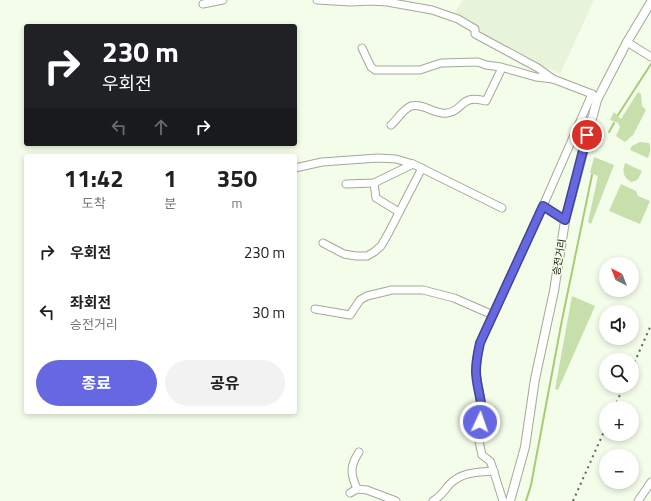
<!DOCTYPE html>
<html lang="ko">
<meta charset="utf-8">
<style>
body{margin:0;font-family:"Titillium Web","Noto Sans KR",sans-serif;background:#f2f2f2;color:#202124;height:100vh;display:flex;flex-direction:column;font-size:15px;white-space:nowrap}
*{box-sizing:border-box;margin:0}
p{font-size:13px;color:#757577}
.icon{flex:none;width:22px;height:22px;fill:none;stroke:currentColor;stroke-width:2;stroke-linecap:round;stroke-linejoin:round}
.map{position:relative;flex:1;overflow:hidden}
.sheet{position:absolute;left:24px;top:154px;width:273px;height:260px;display:flex;flex-direction:column;background:#fff;border-radius:4px;box-shadow:0 2px 6px #0003}
.sheet>*{flex:none}
.hud{position:absolute;left:24px;top:24px;width:273px;height:122px;border-radius:4px;box-shadow:0 2px 6px #0003;background:#202124;color:#fff;overflow:hidden}
.needle{width:26px;rotate:318deg}
.buttons{position:absolute;left:599px;top:257px;display:grid;gap:8px}
.buttons a{display:grid;place-items:center;width:40px;height:40px;border-radius:50%;background:#fff;box-shadow:0 2px 6px #0003;font-size:20px}
.pin{position:absolute;display:grid;place-items:center;width:34px;height:34px;color:#fff;margin:-17px;border:2px solid #fff;border-radius:50%;box-shadow:0 1px 4px #0007}
.me{position:absolute;width:44px;margin:-22px;rotate:3deg;stroke-linejoin:round;filter:drop-shadow(0 0 3px #0008)}
.turn{display:flex;align-items:center;gap:14px;height:84px;padding:0 12px;font-size:18px}
.turn .icon{width:52px;height:52px;stroke-width:2.5}
.turn b{display:block;font-size:28px;line-height:34px}
.lanes{display:flex;align-items:center;height:38px;padding:0 12px;background:#0003;justify-content:center;gap:20px;direction:ltr}
.lanes .off{opacity:.35}
.eta{display:flex;justify-content:space-evenly;align-items:center;height:68px;text-align:center}
.eta b{font-size:24px;font-weight:700;line-height:28px}
.primary-button{display:flex;gap:8px;margin-top:auto;padding:8px 12px}
.primary-button a{flex:1;height:46px;border-radius:24px;background:#6568e1;color:#fff;font-size:16px;font-weight:700;line-height:46px;text-align:center}
.primary-button a+a{background:#f2f2f2;color:#202124}
ul{padding:0;list-style:none}
li{display:flex;align-items:center;gap:12px;height:60px;padding:0 12px}
li div{flex:1}
li b{display:block;font-size:15px}
li em{font-style:normal}
.map>svg:first-child{display:block}
.built{fill:#e7f4d9}
.green{fill:#c7dfaa}
.lines{fill:none;stroke-linecap:round;stroke-linejoin:round}
.stream{stroke:#a7cc77;stroke-width:2}
.minor-casing{stroke:#a1aa97;stroke-width:9}
.major-casing{stroke:#a1aa97;stroke-width:10}
.minor{stroke:#fff;stroke-width:7}
.major{stroke:#fff;stroke-width:8}
.rail{stroke:#61665a;stroke-width:2;stroke-dasharray:2 4;stroke-linecap:butt}
.route-casing{stroke:#424492;stroke-width:10}
.route{stroke:#6568e1;stroke-width:7}
.labels{text-anchor:middle;dominant-baseline:central;stroke-width:3;stroke-linejoin:round;paint-order:stroke}
.street-label{font-size:10px;fill:#0d1009;stroke:#f4fde9}
</style>
<div class="map">
<svg width="651" height="501" viewBox="0 0 651 501">
<rect width="100%" height="100%" fill="#f4fde9"/>
<polygon class="built" points="463,0 594,0 560,74 481,34 472,24 454,14"/>
<g class="green">
<polygon points="638,92 641,94 642,106 646,110 633,135 625,142 616,136 620,127 618,123 610,120 614,112 621,119"/>
<path d="M640,142L649,143C651,149 650,152 648,158L630,150L632,146Z"/>
<polygon points="594,157 614,165 591,224 588,222 598,176 590,173"/>
<path d="M625,163L642,171C639,177 639,181 631,182C623,177 622,171 625,163Z"/>
<polygon points="621,184 636,191 638,196 650,201 640,224 609,211"/>
<polygon points="572,296 595,306 558,390 555,389"/>
</g>
<g class="lines">
<g class="stream">
<polyline points="618,115 651,64"/>
<polyline points="609,132 614,123"/>
<polyline points="526,501 531,485 562,320 592,175"/>
</g>
<g class="minor-casing">
<g id="minor">
<polyline points="317,0 351,2 371,1 387,2 432,10 458,19 475,29 475,34 538,68 553,79"/>
<polyline points="203,4 223,0"/>
<polyline points="627,42 651,57"/>
<polyline points="362,48 371,67 375,70 420,70 441,63 478,62 486,65 501,67 536,77 553,79 592,94"/>
<path d="M391,125C397,120 403,109 411,106C424,103 435,115 447,113C465,111 458,94 486,101L502,68"/>
<polyline points="295,168 322,162 378,158 396,159 413,164 502,208"/>
<polyline points="374,183 376,198 399,212"/>
<polyline points="346,184 374,183 413,164"/>
<polyline points="543,206 565,221"/>
<polyline points="323,243 344,254 356,256 367,256 374,252 381,246 388,234 422,168"/>
<polyline points="315,309 350,315 360,300 367,296 392,290 423,290 454,298 493,315"/>
<path d="M357,489C350,473 350,466 359,452"/>
<polyline points="350,493 357,489 367,490 396,501"/>
<path d="M433,501C440,497 444,491 449,485C461,472 477,472 494,471"/>
<polyline points="503,501 492,466 490,461 482,455 477,432 477,426 482,416 482,409 476,372 477,358 480,343 543,206 592,94 597,100"/>
<polyline points="638,501 651,482"/>
</g>
</g>
<g class="major-casing">
<polyline id="major" points="510,501 525,447 535,379 554,291 565,221 597,100 627,42 651,2"/>
</g>
<use href="#minor" class="minor"/>
<use href="#major" class="major"/>
<g class="rail">
<polyline points="632,368 651,325"/>
<polyline points="614,408 624,386"/>
<polyline points="573,501 606,427"/>
</g>
</g>
<g class="lines">
<g class="route-casing">
<path id="route" d="M480,422C485,404 476,389 476,371C476,361 478,352 480,343L543,206L565,220L587,135"/>
</g>
<use href="#route" class="route"/>
</g>
<g class="labels">
<g class="street-label">
<text transform="translate(559 257) rotate(-81)">승전거리</text>
</g>
</g>
</svg>
<div class="buttons">
<a><svg class="needle" viewBox="-14 -14 28 28"><path d="M0-13l5 13h-10z" fill="#e53935"/><path d="M0 13l5-13h-10z" fill="#757577"/></svg></a>
<a><svg class="icon" aria-label="sound" viewBox="0 0 24 24"><path d="M4 9h4l5-4v14l-5-4H4zM17 9q2 3 0 6"/></svg></a>
<a><svg class="icon" aria-label="search" viewBox="0 0 24 24"><circle cx="10" cy="10" r="6"/><path d="M15 15l6 6"/></svg></a>
<a>+</a>
<a>−</a>
</div>
<div class="pin" style="left:587px;top:135px;background:#d93025"><svg class="icon" aria-label="arrive" viewBox="0 0 24 24"><path d="M6 21V4h12l-3 4 3 4H6"/></svg></div>
<svg class="me" style="left:480px;top:422px" viewBox="-20 -20 40 40"><circle r="17" fill="#6568e1" stroke="#fff" stroke-width="3"/><path d="M0-11L8 9 0 5-8 9z" fill="#fff"/></svg>
<div class="hud">
<div class="turn"><svg class="icon" aria-label="right" viewBox="0 0 24 24"><path d="M7 20v-9h11M14 6l5 5-5 5"/></svg><div><b>230 m</b>우회전</div></div>
<div class="lanes"><svg class="icon off" aria-label="left" viewBox="0 0 24 24"><path d="M17 20v-9H6M10 6l-5 5 5 5"/></svg><svg class="icon off" aria-label="ahead" viewBox="0 0 24 24"><path d="M12 20V5M6 11l6-6 6 6"/></svg><svg class="icon" aria-label="right" viewBox="0 0 24 24"><path d="M7 20v-9h11M14 6l5 5-5 5"/></svg></div>
</div>
<section class="sheet">
<div class="eta">
<div><b>11:42</b><p>도착</p></div>
<div><b>1</b><p>분</p></div>
<div><b>350</b><p>m</p></div>
</div>
<ul>
<li><svg class="icon" aria-label="right" viewBox="0 0 24 24"><path d="M7 20v-9h11M14 6l5 5-5 5"/></svg><div><b>우회전</b></div><em>230 m</em></li>
<li><svg class="icon" aria-label="left" viewBox="0 0 24 24"><path d="M17 20v-9H6M10 6l-5 5 5 5"/></svg><div><b>좌회전</b><p>승전거리</p></div><em>30 m</em></li>
</ul>
<div class="primary-button"><a>종료</a><a>공유</a></div>
</section>
</div>
